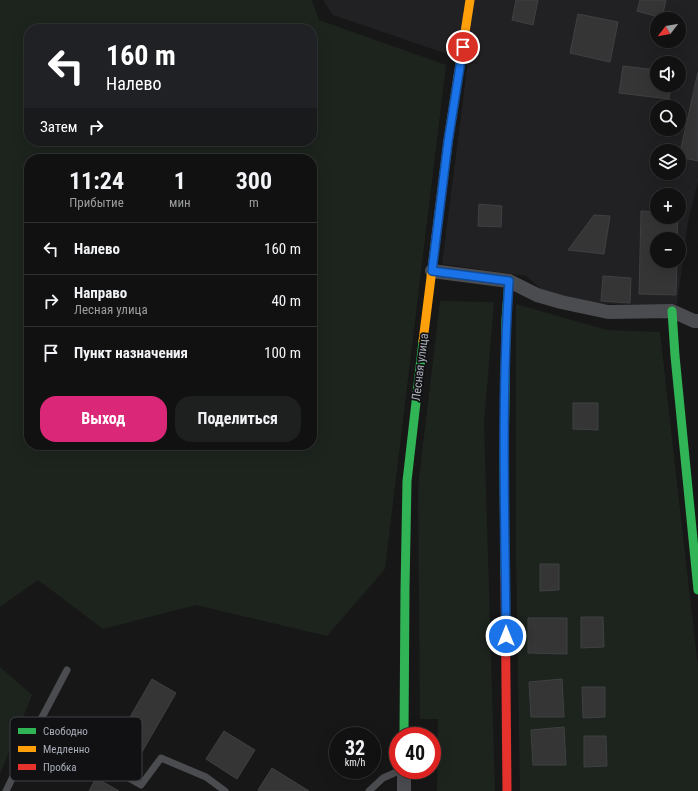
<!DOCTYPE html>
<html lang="ru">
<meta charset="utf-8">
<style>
body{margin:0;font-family:"Roboto Condensed",sans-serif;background:#1e1f1f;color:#f1f3f6;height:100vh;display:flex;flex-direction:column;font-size:15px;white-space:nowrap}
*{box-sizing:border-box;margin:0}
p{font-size:13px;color:#9c9d9f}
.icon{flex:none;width:22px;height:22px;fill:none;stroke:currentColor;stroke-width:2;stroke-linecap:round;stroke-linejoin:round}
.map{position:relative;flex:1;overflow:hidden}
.panel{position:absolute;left:24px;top:154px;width:293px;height:296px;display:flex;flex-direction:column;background:#111;border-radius:16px;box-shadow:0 4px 16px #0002,0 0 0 1px #303131}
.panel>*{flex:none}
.top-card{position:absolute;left:24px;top:24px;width:293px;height:122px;border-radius:16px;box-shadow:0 4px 16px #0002,0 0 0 1px #303131;background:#202124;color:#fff;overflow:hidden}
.needle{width:26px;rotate:239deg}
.tools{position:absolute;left:650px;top:12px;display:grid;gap:8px}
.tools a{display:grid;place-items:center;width:36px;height:36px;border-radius:50%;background:#111;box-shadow:0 4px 16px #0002,0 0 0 1px #303131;font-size:20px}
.speed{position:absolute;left:329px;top:727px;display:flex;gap:8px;font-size:20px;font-weight:700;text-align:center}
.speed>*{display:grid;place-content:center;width:52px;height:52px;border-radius:50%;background:#111;box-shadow:0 4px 16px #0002,0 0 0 1px #303131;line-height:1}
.speed small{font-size:10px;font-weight:400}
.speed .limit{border:6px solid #d22;background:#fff;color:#111}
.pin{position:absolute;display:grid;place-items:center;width:34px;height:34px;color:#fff;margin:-17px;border:2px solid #fff;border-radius:50%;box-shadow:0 1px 4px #0007}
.me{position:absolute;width:44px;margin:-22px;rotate:0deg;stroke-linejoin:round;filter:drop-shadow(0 0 3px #0008)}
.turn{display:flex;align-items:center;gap:14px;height:84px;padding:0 16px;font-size:18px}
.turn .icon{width:52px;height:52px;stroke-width:2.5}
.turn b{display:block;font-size:28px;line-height:34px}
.then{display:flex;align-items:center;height:38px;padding:0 16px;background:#0003;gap:8px;font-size:15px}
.eta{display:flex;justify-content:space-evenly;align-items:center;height:68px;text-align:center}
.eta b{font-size:24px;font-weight:700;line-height:28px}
.primary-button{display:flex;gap:8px;margin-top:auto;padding:8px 16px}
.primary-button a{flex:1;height:46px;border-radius:16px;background:#db2777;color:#fff;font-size:16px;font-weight:700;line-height:46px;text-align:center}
.primary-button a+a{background:#1e1f1f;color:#f1f3f6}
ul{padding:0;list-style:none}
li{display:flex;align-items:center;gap:12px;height:52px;padding:0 16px;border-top:1px solid #303131}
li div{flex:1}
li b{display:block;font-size:15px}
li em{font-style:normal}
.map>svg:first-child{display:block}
.built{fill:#212123;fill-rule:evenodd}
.green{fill:#1d241e;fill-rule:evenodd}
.building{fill:#353536;stroke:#3f4043}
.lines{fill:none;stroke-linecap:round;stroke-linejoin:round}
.lane{stroke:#4b4c50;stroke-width:7}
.street{stroke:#4b4c50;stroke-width:14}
.fast{stroke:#30b455;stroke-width:9}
.slow{stroke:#ff9f0a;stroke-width:9}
.jam{stroke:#e5322d;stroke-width:9}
.route-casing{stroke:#114b97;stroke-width:10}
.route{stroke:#1a73e8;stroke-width:7}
.labels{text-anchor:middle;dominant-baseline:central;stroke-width:3.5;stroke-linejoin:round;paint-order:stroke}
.street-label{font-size:12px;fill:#a8adb8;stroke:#111113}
.key{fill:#111113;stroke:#3e4045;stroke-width:1}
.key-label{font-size:11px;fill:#a8adb8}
</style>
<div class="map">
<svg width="698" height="791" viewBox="0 0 698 791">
<rect width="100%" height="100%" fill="#171717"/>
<path class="built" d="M323,0H698V181L688,221L677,304H603L544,292L526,276L442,264L468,61L333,15ZM657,19H679V41H657ZM657,63H679V85H657ZM657,107H679V129H657ZM657,151H679V173H657ZM657,195H679V217H657ZM657,239H679V261H657Z"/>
<g class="green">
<path d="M0,0H312L319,20L446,65L385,569L327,636L196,605L103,629L38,580L0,607ZM29,29H312V141H29ZM29,159H312V445H29Z"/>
<polygon points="440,301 494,302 484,423 495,791 437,791 438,719 420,719 418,487"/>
<polygon points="516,304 607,330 660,332 686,563 698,666 698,791 520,791 516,557"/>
<polygon points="0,667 32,695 0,774"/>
</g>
<g class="building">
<polygon points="516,0 538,0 533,25 512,20"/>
<polygon points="640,0 666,0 662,18 637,11"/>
<polygon points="578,14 618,22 610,62 570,53"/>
<polygon points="623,66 657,70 657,85 671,85 669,99 619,93"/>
<polygon points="698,72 698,161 679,157"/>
<polygon points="479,204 502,206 501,227 478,226"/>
<polygon points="641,211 657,212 657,217 678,217 677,239 657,239 657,261 677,261 676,295 639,294"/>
<polygon points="594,215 610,216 604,254 568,250"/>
<polygon points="603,276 631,278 630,303 601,301"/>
<polygon points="573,403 598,403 598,430 573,429"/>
<polygon points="540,564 559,564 559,590 540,591"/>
<polygon points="581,617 603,617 604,647 581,648"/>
<polygon points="528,618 567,618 567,654 528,653"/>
<polygon points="152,679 176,693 131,771 107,757"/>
<polygon points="562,679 564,717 531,717 529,682"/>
<polygon points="582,687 605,687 605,717 583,718"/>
<polygon points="564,727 566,765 533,765 531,730"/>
<polygon points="224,731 255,750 237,779 206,759"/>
<polygon points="584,736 606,736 607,766 584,767"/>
<polygon points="272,768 309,791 260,791 258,790"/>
<polygon points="96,778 119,791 89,791"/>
</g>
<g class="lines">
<g class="lane">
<polyline points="38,725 141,785 161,758 206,777 225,791"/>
<polyline points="6,791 38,725 67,670"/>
<polyline points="369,791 383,778 401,770"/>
</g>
<g class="street">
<polyline points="432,271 509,281 537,295 561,302 608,312 672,311 694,321 698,321"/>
<polyline points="404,770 404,791"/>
</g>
<g class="fast">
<polyline points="672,311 675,356 698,590"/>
<polyline points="505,576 504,464 506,319 509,281"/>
<polyline points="404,736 405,589 407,481 423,341"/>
</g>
<polyline class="slow" points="423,341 448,142 470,0"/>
<polyline class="jam" points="505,576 507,791"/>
</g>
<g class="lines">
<g class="route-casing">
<path id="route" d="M463,47L448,142L432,271L509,281C501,399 505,518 506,636"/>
</g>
<use href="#route" class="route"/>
</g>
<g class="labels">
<g class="street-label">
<text transform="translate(420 367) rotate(-83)">Лесная улица</text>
</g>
</g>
<rect x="10" y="717" width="132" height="64" rx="6" class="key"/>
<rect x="18" y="728" width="18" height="6" fill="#30b455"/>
<rect x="18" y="746" width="18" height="6" fill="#ff9f0a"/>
<rect x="18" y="764" width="18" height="6" fill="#e5322d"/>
<g class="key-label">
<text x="43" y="735">Свободно</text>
<text x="43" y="753">Медленно</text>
<text x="43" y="771">Пробка</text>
</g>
</svg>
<div class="tools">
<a><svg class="needle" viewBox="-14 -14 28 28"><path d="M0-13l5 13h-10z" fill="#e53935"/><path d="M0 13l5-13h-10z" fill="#9c9d9f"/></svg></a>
<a><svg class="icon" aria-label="sound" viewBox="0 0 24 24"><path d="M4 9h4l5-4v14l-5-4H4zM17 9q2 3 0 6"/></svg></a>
<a><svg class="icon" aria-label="search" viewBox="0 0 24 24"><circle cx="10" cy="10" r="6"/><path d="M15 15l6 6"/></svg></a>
<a><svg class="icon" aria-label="layers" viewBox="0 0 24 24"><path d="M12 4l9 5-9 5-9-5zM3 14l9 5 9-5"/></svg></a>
<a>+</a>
<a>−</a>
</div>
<div class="speed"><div>32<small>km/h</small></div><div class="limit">40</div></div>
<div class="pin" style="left:463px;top:47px;background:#d93025"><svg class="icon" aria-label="arrive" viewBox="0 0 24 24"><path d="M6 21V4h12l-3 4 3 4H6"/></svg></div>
<svg class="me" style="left:506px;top:636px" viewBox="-20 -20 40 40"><circle r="17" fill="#1a73e8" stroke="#fff" stroke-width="3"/><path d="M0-11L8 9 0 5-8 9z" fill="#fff"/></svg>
<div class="top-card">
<div class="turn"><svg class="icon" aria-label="left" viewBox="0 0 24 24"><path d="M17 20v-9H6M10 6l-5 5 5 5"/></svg><div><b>160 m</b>Налево</div></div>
<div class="then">Затем<svg class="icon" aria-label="right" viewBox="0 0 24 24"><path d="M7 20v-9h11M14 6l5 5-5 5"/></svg></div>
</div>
<section class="panel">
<div class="eta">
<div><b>11:24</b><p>Прибытие</p></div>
<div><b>1</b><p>мин</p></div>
<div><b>300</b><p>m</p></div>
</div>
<ul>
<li><svg class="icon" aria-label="left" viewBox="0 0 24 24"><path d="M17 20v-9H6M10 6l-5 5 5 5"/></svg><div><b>Налево</b></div><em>160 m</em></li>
<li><svg class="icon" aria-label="right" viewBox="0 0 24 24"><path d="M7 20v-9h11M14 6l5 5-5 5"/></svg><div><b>Направо</b><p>Лесная улица</p></div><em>40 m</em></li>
<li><svg class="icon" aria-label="arrive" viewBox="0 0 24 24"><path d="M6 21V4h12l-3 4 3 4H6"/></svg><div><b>Пункт назначения</b></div><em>100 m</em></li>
</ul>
<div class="primary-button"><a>Выход</a><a>Поделиться</a></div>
</section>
</div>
